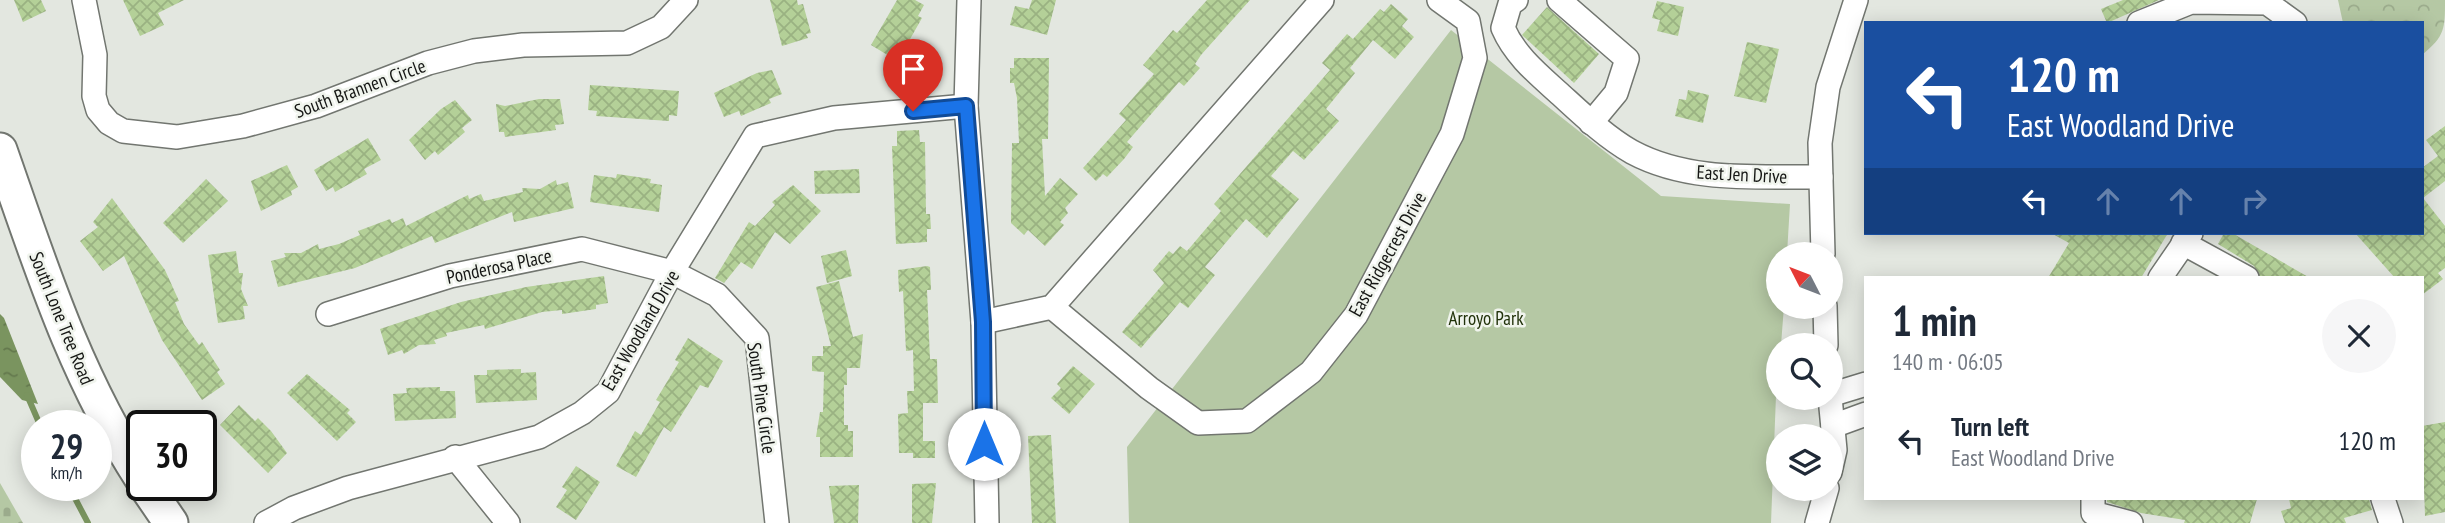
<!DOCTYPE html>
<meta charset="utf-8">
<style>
body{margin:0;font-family:"PT Sans Narrow",sans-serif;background:#f6f6f7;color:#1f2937;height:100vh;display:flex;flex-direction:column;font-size:26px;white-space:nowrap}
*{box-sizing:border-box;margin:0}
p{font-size:23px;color:#747a83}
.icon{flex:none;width:38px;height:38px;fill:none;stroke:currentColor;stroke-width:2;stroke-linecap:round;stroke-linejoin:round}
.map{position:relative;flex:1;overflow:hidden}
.side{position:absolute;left:1864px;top:276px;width:560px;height:224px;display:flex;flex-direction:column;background:#fff;border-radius:0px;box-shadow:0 4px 18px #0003}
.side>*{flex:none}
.hud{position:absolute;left:1864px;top:21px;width:560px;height:214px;border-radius:0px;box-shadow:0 4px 18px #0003;background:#1a4fa0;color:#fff;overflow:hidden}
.needle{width:46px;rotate:312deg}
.tools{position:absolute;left:1766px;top:242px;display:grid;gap:14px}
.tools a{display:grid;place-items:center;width:77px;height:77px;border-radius:50%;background:#fff;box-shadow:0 4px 18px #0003;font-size:35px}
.speed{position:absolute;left:21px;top:410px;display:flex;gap:14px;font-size:35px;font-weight:700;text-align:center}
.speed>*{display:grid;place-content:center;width:91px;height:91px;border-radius:50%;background:#fff;box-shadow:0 4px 18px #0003;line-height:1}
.speed small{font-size:18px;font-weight:400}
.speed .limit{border:4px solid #111;border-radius:10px;background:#fff;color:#111}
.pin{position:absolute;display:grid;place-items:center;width:60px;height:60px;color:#fff;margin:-72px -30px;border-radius:50% 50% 50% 0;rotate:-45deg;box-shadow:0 0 7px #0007}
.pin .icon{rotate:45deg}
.me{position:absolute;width:77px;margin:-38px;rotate:0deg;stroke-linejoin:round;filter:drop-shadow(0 0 5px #0008)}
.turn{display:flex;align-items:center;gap:24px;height:147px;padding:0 28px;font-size:32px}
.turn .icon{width:91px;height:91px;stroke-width:2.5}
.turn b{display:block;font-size:49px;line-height:60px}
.lanes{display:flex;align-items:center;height:66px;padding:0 28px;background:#0003;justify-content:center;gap:35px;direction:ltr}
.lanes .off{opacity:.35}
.round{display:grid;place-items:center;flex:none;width:74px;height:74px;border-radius:37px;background:#f6f6f7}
.headline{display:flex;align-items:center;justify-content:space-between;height:119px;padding:0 28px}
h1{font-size:42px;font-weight:800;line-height:52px}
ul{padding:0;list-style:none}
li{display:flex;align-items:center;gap:21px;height:91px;padding:0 28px}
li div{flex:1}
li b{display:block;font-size:26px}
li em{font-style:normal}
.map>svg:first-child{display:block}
.green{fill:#b5c8a4}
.forest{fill:url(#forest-crowns)}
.cemetery{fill:url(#cemetery-stones)}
.water{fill:url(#water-ripples)}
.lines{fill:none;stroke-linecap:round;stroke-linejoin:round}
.stream{stroke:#7a945f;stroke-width:6}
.building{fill:url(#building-cross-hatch)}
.minor-casing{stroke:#727670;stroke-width:26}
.secondary-casing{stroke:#727670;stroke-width:37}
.minor{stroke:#fff;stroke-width:23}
.secondary{stroke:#fff;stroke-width:33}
.route-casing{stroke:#114b97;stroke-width:18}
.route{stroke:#1a73e8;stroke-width:12}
.labels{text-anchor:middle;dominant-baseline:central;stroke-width:5;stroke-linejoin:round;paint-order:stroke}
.street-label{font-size:19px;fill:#151614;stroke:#f0f4ed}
.park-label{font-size:19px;fill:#21320a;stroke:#f0f4ed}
</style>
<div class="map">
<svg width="2445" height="523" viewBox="0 0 2445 523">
<defs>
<pattern id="forest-crowns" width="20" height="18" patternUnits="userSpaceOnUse" patternTransform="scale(1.75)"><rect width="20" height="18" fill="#b5c8a4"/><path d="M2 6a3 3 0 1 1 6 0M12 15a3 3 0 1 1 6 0" fill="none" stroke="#9bab8c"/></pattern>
<pattern id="cemetery-stones" width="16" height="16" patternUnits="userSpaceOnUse" patternTransform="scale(1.75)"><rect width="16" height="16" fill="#b5c8a4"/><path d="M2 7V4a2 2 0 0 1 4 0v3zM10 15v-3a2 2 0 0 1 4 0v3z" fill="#9bab8c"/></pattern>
<pattern id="water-ripples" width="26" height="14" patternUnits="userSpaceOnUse" patternTransform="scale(1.75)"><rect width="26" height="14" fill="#7a945f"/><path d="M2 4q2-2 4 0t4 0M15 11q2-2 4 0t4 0" fill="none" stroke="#63784d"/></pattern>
<pattern id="building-cross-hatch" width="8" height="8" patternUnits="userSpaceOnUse" patternTransform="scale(1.75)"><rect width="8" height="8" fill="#b4d098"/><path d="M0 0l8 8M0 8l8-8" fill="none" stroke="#9ab282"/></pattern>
</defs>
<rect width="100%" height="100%" fill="#e3e7e0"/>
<polygon class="green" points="1451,30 1661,196 1790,204 1787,254 1778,254 1778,306 1784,306 1781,345 1778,345 1771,523 1129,523 1127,447"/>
<path class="forest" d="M2338,0H2445C2445,29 2445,36 2422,55V23H2343Z"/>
<polygon class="cemetery" points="0,483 23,523 0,523"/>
<polygon class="water" points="0,314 4,318 38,404 22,400 0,377"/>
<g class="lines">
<g class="stream">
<polyline points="27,395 40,425"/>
<polyline points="68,485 88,523"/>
</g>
</g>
<g class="building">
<polygon points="14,0 41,0 46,11 23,22"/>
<polygon points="123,0 184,0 158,13 164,25 140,36"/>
<polygon points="770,0 797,0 798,5 803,4 811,33 806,34 808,38 782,46"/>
<polygon points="897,0 915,0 924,5 918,16 922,18 905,48 902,46 894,59 871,45"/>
<polygon points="1032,0 1056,0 1047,35 1010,25 1015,6 1029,9"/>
<polygon points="1207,0 1250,0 1201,55 1195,64 1200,68 1184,86 1179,82 1127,142 1133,147 1124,159 1107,177 1103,174 1096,181 1083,168 1126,120 1119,114 1154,74 1143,65 1173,30 1177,33"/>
<polygon points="2123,0 2159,0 2107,23 2101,9"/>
<polygon points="1657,1 1684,7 1678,36 1657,31 1660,20 1652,18"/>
<polygon points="1391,4 1408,19 1402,26 1414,37 1395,59 1373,40 1350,68 1355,73 1326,109 1339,121 1304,160 1293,151 1271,176 1299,199 1267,238 1246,219 1205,267 1215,275 1188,308 1180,302 1141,348 1122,332 1164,283 1153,270 1169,251 1173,254 1180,246 1187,251 1221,211 1214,204 1330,70 1322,63 1347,34 1353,39 1380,9 1384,12"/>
<polygon points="1547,7 1599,54 1574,83 1522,35"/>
<polygon points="1747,42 1779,49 1766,103 1734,96"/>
<polygon points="1014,58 1049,58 1048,139 1042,139 1045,196 1060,178 1078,194 1065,208 1068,213 1060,222 1064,225 1045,246 1028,230 1024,235 1011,223 1012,143 1019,143 1017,98 1014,83 1010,83 1010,68 1014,68"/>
<polygon points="772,70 782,94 769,99 771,103 741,116 739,111 724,117 714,93 757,73"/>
<polygon points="590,85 679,91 677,116 669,115 669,121 596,116 597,111 588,110"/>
<polygon points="1688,90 1709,95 1703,123 1675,116 1679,99 1686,100"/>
<polygon points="539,99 560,99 564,124 555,125 556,130 505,137 504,132 499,132 496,104 505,106"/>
<polygon points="455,100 472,120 462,128 465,132 438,155 435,151 425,160 409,140 441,109"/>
<polygon points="2445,126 2445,181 2423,198 2445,226 2445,268 2438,273 2443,279 2422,295 2422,278 2395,278 2355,233 2422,233 2422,168 2438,156 2426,140"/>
<polygon points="919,130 920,142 925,142 926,214 930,214 931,229 927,229 927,242 896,244 892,146 897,146 897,131"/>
<polygon points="368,138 381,160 364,169 367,174 335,192 333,187 326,191 314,170"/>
<polygon points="287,165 298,187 291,191 292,195 261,211 251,181"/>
<polygon points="859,169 860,193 815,194 814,171"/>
<polygon points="617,174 651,179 650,183 662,185 659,212 590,202 594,175 616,178"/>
<polygon points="206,179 228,201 183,243 163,223"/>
<polygon points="556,180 557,185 568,182 574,208 514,222 512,212 435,243 432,236 355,268 278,287 271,261 286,257 284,253 301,253 318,244 319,249 339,244 360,235 358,231 390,219 392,223 403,218 406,226 468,195 469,199 481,194 484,201 523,192 522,188 540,189"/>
<polygon points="793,185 821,211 790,244 775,232 752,269 741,262 724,283 715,278 749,222 755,226 775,205 772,202"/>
<polygon points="112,198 165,270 179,301 175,302 184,324 199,345 202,342 220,370 217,372 225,384 202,400 162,340 124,256 103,271 80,241 98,227 93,222"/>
<polygon points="2051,233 2168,233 2141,278 2048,278 2069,243"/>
<polygon points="2224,233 2232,233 2310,278 2261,278 2254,266 2218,244"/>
<polygon points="846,250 852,276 827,283 821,256"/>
<polygon points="236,251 239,273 243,273 241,289 248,306 243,306 245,319 218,323 208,255"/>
<polygon points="927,266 930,267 931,290 927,290 930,359 937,359 938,403 923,403 923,441 935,441 935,458 913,458 913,453 899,453 898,414 908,413 907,391 914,391 913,350 906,351 903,291 899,292 898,270"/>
<polygon points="604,276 608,303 596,305 596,309 562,314 562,310 542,312 485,329 484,325 446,333 447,336 434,340 436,344 419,345 404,354 402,350 388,355 380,329 461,302 526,287"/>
<polygon points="839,281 853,337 863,334 860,368 847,368 847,385 844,385 844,425 848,425 848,431 853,431 853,457 820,457 820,437 816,437 820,412 823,412 824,372 812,371 812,356 823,356 823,346 831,346 816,287"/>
<polygon points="688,338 723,361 708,388 700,385 671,432 664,427 636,477 616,466 635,431 641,435 660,402 656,400 679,362 675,360"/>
<polygon points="1073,366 1095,384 1069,414 1051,398 1061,388 1057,384"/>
<polygon points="521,369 521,373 536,372 537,400 476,403 474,375 487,375 487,370"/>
<polygon points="307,374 350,410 347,413 356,422 337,441 287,393"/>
<polygon points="440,387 440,391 455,391 456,418 395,421 393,394 407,393 406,388"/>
<polygon points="239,405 255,421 258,418 271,431 287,453 268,473 220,425"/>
<polygon points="2445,422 2445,512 2425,516 2422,426"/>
<polygon points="1051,435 1056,523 1032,523 1028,436"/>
<polygon points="576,466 600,482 576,520 556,507 567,490 562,487"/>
<polygon points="936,483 932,523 912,523 912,484"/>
<polygon points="859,485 858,523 834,523 829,486"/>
<polygon points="2107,499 2257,499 2250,523 2184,523 2185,520 2141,513 2107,502"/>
<polygon points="2289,499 2369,499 2372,510 2344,518 2346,523 2285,523 2281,511 2291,508"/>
</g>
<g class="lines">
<g class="minor-casing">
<g id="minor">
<polyline points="84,0 95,55 94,96 98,110 109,123 123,131 177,137 243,126 316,106 428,63 474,51 523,45 627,43 661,27 686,0"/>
<polyline points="969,0 966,106 983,322 987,523"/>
<path d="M1516,0L1510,4L1503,28C1515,56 1539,75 1561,95C1584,116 1606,137 1632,152C1690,183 1757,176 1821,177"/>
<polyline points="1559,0 1627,59 1616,93 1591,123"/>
<polyline points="2139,23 2191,2 2267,3 2295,23"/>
<polyline points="2183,243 2247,278"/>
<polyline points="1823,254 1820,143 1828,87 1856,0"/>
<polyline points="2160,278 2191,233"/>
<polyline points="1825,306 1826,345"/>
<polyline points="1052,307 1149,388 1198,423 1247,421 1311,372 1356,315 1452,134 1475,58 1468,21 1439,0"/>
<polyline points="328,314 450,276 582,249 672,272 717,295 757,338 777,523"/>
<polyline points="983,322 1052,307 1322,0"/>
<polyline points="1830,395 1866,384"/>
<polyline points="1830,397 1835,450 1830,472"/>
<polyline points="1833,426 1866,414"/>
<polyline points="455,457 508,523"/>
<polyline points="2093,499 2093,513 2131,523"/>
<polyline points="2383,499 2391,523"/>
<polyline points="266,523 294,508 348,488 539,437 582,413 608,392 672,272 755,136 834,118 966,106"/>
<polyline points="1817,523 1827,488"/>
</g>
</g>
<g class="secondary-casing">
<g id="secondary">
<path d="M0,150C41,267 74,374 142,479"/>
<polyline points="145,485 171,523"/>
</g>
</g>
<use href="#minor" class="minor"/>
<use href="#secondary" class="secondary"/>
</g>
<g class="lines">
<g class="route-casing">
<polyline id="route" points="913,111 966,106 983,322 984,444"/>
</g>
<use href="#route" class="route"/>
</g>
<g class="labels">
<g class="street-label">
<text transform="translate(360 88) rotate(-20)">South Brannen Circle</text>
<text transform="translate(1742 174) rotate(3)">East Jen Drive</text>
<text transform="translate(1387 254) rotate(-61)">East Ridgecrest Drive</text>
<text transform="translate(499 266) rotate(-12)">Ponderosa Place</text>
<text transform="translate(62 318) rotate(68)">South Lone Tree Road</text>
<text transform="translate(640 330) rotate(-60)">East Woodland Drive</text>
<text transform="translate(762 398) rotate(82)">South Pine Circle</text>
</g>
<g class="park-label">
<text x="1486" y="318">Arroyo Park</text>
</g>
</g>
</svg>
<div class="tools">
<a><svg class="needle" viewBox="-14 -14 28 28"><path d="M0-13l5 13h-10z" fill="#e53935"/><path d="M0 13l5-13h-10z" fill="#747a83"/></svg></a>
<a><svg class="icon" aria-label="search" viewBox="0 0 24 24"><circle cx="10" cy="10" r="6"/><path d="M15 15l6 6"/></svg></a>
<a><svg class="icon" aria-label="layers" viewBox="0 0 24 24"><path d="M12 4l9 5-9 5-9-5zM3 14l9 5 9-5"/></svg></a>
</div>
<div class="speed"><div>29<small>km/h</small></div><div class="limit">30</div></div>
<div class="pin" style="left:913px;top:111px;background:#d93025"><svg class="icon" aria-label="arrive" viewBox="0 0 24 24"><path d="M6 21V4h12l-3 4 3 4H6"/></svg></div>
<svg class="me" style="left:984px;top:444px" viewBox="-20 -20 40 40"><circle r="19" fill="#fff"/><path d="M0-13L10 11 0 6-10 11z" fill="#1a73e8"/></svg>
<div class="hud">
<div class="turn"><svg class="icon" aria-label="left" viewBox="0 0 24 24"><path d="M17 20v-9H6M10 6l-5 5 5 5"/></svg><div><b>120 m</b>East Woodland Drive</div></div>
<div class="lanes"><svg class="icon" aria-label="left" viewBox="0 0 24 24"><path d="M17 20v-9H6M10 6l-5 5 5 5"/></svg><svg class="icon off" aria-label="ahead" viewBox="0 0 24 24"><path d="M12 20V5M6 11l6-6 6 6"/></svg><svg class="icon off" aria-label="ahead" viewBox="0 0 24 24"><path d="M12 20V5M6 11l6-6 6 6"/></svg><svg class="icon off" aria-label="right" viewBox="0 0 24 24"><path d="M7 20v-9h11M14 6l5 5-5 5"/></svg></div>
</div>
<section class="side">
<div class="headline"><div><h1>1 min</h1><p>140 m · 06:05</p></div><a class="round"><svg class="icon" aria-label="close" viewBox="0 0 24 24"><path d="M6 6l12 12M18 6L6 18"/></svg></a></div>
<ul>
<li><svg class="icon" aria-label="left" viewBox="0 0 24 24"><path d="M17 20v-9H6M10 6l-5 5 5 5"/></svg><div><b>Turn left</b><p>East Woodland Drive</p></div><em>120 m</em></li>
</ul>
</section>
</div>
